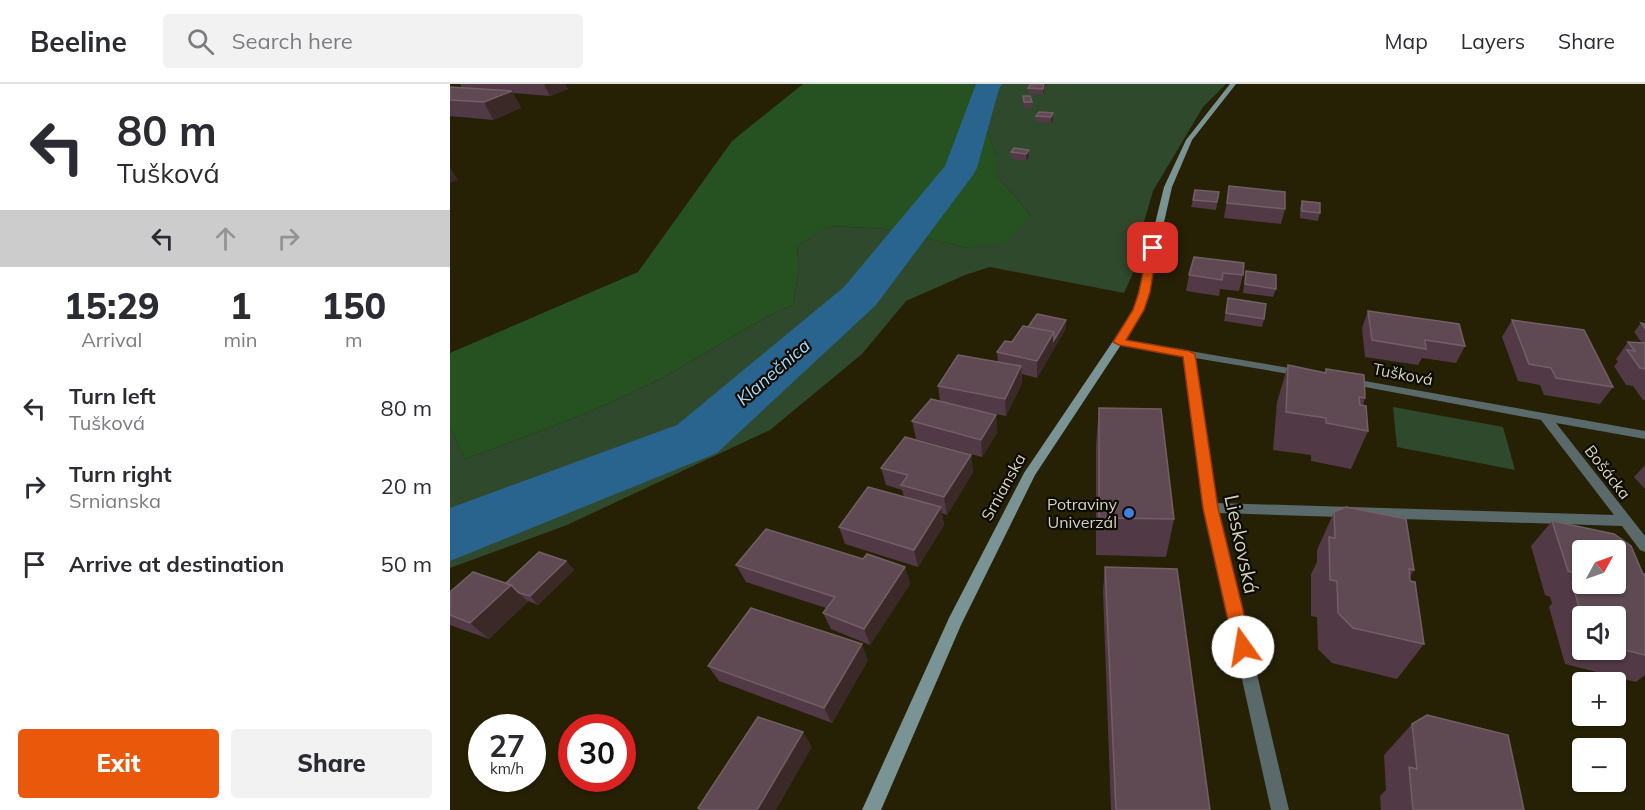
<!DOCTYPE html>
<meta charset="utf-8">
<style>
body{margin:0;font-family:Mulish,sans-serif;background:#f2f2f3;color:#2b2b33;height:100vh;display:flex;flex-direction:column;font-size:22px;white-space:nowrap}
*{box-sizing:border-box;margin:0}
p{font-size:20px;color:#7c7c81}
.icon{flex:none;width:33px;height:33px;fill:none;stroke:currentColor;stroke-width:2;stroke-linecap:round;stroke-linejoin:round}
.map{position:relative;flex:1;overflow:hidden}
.panel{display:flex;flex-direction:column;background:#fff;width:450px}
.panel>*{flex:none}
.top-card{background:#fff;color:#2b2b33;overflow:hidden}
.needle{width:39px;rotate:50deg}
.fabs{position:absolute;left:1122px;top:456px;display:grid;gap:12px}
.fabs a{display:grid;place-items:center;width:54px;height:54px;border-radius:6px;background:#fff;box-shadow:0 2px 4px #0004;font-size:30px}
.speed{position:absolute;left:18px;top:630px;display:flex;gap:12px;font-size:30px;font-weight:700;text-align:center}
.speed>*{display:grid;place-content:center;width:78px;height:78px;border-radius:50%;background:#fff;box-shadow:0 2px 4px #0004;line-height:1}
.speed small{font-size:15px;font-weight:400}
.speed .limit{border:9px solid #d22;background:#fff;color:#111}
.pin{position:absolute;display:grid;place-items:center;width:51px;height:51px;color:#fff;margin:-26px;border-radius:12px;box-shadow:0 3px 9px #0006}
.me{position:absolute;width:66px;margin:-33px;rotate:347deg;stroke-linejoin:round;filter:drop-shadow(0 0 4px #0008)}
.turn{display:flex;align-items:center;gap:21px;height:126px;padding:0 18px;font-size:27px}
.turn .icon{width:78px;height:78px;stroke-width:2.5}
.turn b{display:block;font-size:42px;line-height:51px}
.lanes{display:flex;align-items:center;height:57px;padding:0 18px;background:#0003;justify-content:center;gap:30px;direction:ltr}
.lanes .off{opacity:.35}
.eta{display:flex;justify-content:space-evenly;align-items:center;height:102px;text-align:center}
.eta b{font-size:36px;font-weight:800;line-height:42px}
.cta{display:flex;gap:12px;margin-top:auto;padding:12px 18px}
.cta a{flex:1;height:69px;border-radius:6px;background:#ea580c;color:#fff;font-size:24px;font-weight:800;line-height:69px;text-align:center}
.cta a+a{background:#f2f2f3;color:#2b2b33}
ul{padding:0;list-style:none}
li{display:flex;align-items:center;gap:18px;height:78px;padding:0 18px}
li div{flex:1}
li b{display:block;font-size:22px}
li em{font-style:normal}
header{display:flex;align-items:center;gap:36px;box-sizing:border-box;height:84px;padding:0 30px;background:#fff;border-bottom:2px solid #e1e1e2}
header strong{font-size:28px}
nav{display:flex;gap:33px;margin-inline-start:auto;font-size:21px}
.search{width:420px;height:54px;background:#f2f2f3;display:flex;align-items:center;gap:15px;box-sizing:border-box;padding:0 21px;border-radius:6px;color:#7c7c81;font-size:22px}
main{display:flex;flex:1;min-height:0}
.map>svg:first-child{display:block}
.green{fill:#2f492c}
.forest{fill:#265121}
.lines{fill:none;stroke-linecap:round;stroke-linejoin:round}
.river{fill:#28648d;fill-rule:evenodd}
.street{fill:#5a6a6b;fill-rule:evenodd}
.secondary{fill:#7a9495;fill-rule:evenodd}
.wall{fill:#513946;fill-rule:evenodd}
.shaded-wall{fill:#3a2927}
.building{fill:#5f4a54;stroke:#725f65;stroke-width:1.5;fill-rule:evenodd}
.route{fill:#ea580c;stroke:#983908;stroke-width:1.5}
.shop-dot{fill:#3f7fe0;stroke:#0d0b02;stroke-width:2}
.labels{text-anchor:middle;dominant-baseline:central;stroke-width:4.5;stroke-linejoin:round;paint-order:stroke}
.street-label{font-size:16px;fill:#d5d2c2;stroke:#0d0b02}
.poi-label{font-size:16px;fill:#d5d2c2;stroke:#0d0b02;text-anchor:end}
.water-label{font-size:18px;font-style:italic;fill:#a9d9fe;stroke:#0d0b02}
.near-street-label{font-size:20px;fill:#d5d2c2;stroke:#0d0b02}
</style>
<header>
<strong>Beeline</strong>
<div class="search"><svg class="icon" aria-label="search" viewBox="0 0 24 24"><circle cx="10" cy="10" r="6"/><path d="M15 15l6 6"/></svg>Search here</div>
<nav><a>Map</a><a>Layers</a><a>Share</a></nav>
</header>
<main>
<section class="panel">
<div class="top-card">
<div class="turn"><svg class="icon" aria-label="left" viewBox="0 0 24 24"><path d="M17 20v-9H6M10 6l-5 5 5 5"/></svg><div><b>80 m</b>Tušková</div></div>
<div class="lanes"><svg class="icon" aria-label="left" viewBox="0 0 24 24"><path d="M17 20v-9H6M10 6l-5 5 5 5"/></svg><svg class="icon off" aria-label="ahead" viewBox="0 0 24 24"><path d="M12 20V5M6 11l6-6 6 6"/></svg><svg class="icon off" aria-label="right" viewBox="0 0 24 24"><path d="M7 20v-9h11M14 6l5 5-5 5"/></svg></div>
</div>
<div class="eta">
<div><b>15:29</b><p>Arrival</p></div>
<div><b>1</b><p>min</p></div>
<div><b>150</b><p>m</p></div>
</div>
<ul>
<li><svg class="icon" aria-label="left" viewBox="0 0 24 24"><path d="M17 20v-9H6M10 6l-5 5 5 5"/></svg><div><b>Turn left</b><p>Tušková</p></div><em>80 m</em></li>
<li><svg class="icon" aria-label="right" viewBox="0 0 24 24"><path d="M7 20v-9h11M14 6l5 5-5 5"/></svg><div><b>Turn right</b><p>Srnianska</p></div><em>20 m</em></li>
<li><svg class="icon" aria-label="arrive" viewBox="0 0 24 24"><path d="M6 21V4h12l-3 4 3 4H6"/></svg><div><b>Arrive at destination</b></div><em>50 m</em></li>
</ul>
<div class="cta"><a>Exit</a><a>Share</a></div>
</section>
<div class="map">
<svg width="1195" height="726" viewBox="0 0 1195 726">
<rect width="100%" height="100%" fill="#262105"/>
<g class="green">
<path d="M550,0H776L753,23L703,107L689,155L684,187L674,209L540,183L515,191L456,217L412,270L320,346L117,441L0,484V343L15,375C75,353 136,331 194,303C245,279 290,243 343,221L349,185L347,161L380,142L436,145L519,164L581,131L546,91V72L538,48L537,22Z"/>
<polygon points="943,323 1053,343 1065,386 947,363"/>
</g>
<path class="forest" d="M353,0H550L537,23L538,48L546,72V91L581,131L556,159L519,164L436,145L381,142L347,161L349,185L343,221C290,243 245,279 194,303C136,331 75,353 15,375L0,343V269L188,188L282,57Z"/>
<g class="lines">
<polygon class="river" points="526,0 552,0 549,5 527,84 523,91 426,221 267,369 0,477 0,424 227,341 394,203 495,82"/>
<polygon class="street" points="669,255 851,286 856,289 851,292 745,274 767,419 1164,431 1091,336 894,299 893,297 898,294 1195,347 1195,355 1106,339 1195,452 1195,468 1190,466 1172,442 769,429 839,726 821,726 754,424 734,272 665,260 665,256"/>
<polygon class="secondary" points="780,0 786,0 742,56 722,103 694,226 585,391 511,541 431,726 412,726 499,534 574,389 684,226 714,103 736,56"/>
</g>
<g class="wall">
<polygon points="10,0 115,0 118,5 100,12 63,9 71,24 43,36 0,32 0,3 12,4"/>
<polygon points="576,0 597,0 595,3 593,11 578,10 578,4 579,2 576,2"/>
<polygon points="573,12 582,18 582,24 574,24"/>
<polygon points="603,29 603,36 601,39 586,38 586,32"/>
<polygon points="579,66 579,73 576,77 561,75 561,68"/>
<polygon points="779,102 835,125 831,140 774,134"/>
<polygon points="769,108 766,126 741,123 743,116"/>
<polygon points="852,117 870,129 868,137 850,134 850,124"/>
<polygon points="744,173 793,191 789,207 770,205 769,212 736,207 739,191"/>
<polygon points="796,187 826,205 823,213 793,209"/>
<polygon points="778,214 814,235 812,243 774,237"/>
<polygon points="918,227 1015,262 1006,279 972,274 968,281 915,273 912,244"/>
<polygon points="1062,236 1163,303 1150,320 1094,311 1090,301 1068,297 1052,253"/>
<polygon points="1191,239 1195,240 1195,316 1193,316 1183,302 1176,301 1164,282 1168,278 1166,275 1178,258 1192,259 1184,248"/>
<polygon points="578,243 616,244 587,294 572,290 572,299 556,332 525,326 546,331 547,349 532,373 466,355 462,337 490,317 488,302 548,278 547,268 562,258"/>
<polygon points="838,281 874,289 876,285 915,314 913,321 918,347 901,385 861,377 861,371 823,366 827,318"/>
<polygon points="649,324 724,435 716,473 646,471 646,361"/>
<polygon points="521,371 523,388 497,431 492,429 494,441 468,483 395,460 389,443 454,413 452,406 436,401 431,384"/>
<polygon points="1195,381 1195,405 1184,393"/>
<polygon points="884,428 964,486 960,493 974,560 947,595 882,579 868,565 867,533 861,532 861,490 867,478 867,466"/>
<path d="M1102,437L1195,490V591L1186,598L1115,580L1099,523L1102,519L1100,513L1095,511L1081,462ZM1132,532H1166V566H1132Z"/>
<polygon points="413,475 455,483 460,500 420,561 381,545 373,529 376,524 296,498 286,481"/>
<polygon points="116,477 124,486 88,521 78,517 39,555 0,541 0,508 56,499"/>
<polygon points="655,483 760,726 661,726 653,507"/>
<polygon points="418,576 382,639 269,597 258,582"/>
<polygon points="962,640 1074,726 931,726 930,712 936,706 934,671"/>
</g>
<g class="shaded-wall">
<polygon points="96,0 115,0 118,5 100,12 94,1"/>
<polygon points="594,0 597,0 595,3 593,11 593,5"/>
<polygon points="62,7 71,24 43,36 34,18"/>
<polygon points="603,29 603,36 601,39 601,33"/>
<polygon points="579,66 579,73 576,77 576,70"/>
<polygon points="0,84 8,96 0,99"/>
<polygon points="616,236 616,244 587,294 587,277 604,248"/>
<polygon points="571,282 572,299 556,332 555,315"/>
<polygon points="546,331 547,349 532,373 531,356"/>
<polygon points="521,371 523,388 497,431 494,413"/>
<polygon points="491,423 494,441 468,483 464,466"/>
<polygon points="116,477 124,486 88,521 80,512"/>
<polygon points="455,483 460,500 420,561 414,545"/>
<polygon points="61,501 78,518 39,555 20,539"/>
<polygon points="412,560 418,576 382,639 374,624"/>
<polygon points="353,648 362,663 326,726 307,726"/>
</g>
<g class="building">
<polygon points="581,0 594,0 593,5 578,4"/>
<polygon points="0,3 62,7 34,18 0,16"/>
<polygon points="573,12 580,12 582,18 574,18"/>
<polygon points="589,28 603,29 601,33 586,32"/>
<polygon points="564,64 579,66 576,70 561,68"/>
<polygon points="779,102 835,108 835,125 777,119"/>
<polygon points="745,106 769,108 767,118 743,116"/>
<polygon points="852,117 870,119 870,129 852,127"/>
<polygon points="744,173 794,179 793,191 773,189 772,196 739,191"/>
<polygon points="796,187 826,191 826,205 795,200"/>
<polygon points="778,214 816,220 814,235 776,229"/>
<polygon points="918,227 1009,240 1015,262 975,256 976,265 922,256"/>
<polygon points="587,230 616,236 604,256 604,248 578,243"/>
<polygon points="1062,236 1134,246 1163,303 1106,294 1101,284 1079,280"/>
<polygon points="1191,239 1195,240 1195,245"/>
<polygon points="573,242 604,248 587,277 547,268 555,257 562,258"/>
<polygon points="1178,258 1195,259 1195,285 1190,284 1177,266 1185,267"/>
<polygon points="508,271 571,282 555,315 488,302"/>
<polygon points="838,281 876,289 876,285 914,291 915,314 909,313 910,321 916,322 918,347 876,339 876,334 836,328"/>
<polygon points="481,315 546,331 531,356 462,337"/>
<polygon points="649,324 711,325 724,435 649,434"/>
<polygon points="455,353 521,371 494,413 451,401 458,391 431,384"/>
<polygon points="418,403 491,423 464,466 389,443"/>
<polygon points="896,423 956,435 964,486 959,485 960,497 965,498 974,560 903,544 888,529 887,497 880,496 879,453 885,454 884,428"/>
<path d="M1102,437L1164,450L1181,462L1193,490H1195V571L1166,564V532L1132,533L1122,499L1127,500L1123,489L1118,487ZM1132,466H1166V500H1132Z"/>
<polygon points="316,445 413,475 417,470 455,483 414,545 373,529 385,513 286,481"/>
<polygon points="89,468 116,477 80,512 69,509 61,501 56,499"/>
<polygon points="655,483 727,485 760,726 666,726"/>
<polygon points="23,488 61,501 20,539 0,531 0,508"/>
<polygon points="301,524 412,560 374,624 258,582"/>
<polygon points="977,631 1058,651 1074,726 963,726 959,683 967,685 962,640"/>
<polygon points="308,633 353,648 307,726 252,726 248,724"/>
</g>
<polygon class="route" points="703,161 707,164 700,208 694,226 676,256 739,267 745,270 768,424 802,563 799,569 793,571 787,569 784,563 753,424 733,273 669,261 663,258 683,226 689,208 698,164"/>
<circle class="shop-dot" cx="679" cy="429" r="6"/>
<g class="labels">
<g class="street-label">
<text transform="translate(953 290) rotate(11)">Tušková</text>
<text transform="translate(1158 388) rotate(52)">Bošácka</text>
<text transform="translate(553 403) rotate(-61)">Srnianska</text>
</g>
<g class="poi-label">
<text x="667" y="420">Potraviny<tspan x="667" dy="18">Univerzál</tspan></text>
</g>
<g class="water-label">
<text transform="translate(323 288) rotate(-41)">Klanečnica</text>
</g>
<g class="near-street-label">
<text transform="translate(792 460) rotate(78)">Lieskovská</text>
</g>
</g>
</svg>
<div class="fabs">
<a><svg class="needle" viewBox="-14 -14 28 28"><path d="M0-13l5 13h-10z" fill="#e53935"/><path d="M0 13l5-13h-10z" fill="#7c7c81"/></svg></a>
<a><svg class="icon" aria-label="sound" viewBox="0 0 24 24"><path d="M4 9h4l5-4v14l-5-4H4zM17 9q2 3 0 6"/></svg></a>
<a>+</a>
<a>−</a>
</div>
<div class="speed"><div>27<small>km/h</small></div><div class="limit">30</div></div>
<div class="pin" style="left:703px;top:164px;background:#d93025"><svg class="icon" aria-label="arrive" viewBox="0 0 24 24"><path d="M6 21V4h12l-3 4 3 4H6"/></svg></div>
<svg class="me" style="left:793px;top:563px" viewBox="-20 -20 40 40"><circle r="19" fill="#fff"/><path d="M0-13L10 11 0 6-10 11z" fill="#ea580c"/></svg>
</div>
</main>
